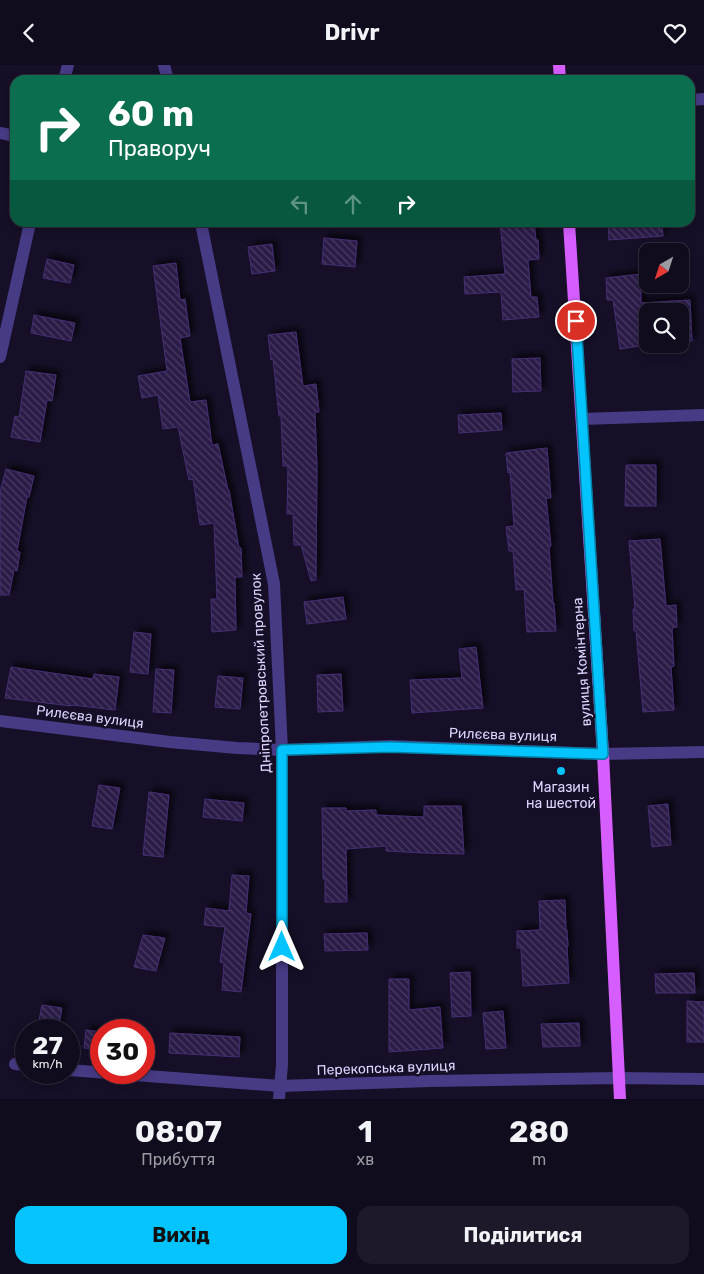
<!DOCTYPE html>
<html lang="uk">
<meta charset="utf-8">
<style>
body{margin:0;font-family:Rubik,sans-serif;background:#1e192a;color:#f1f3f6;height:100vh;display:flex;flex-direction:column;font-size:19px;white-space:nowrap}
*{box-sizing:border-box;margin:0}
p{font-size:16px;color:#9c9ba4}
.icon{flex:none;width:28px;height:28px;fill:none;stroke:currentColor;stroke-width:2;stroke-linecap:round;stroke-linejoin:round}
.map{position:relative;height:1034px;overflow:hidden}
.panel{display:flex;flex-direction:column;background:#100b1d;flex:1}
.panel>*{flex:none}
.top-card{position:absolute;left:10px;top:10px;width:685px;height:152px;border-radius:15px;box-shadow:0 2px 8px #0003,0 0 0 1px #302b3b;background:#0b6e4f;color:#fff;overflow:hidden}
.needle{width:32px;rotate:219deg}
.controls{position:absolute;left:639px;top:178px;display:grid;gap:10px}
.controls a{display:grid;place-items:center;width:50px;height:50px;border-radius:10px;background:#100b1d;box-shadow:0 2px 8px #0003,0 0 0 1px #302b3b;font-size:25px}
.speed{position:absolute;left:15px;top:954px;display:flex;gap:10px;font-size:25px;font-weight:700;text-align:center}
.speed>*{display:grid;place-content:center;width:65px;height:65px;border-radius:50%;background:#100b1d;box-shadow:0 2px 8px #0003,0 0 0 1px #302b3b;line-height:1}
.speed small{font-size:12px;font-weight:400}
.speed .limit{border:8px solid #d22;background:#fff;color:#111}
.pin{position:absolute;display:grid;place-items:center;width:42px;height:42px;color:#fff;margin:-21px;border:2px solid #fff;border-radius:50%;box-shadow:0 1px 5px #0007}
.me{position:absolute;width:55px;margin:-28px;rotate:0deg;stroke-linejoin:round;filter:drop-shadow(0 0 4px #0008)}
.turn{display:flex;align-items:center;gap:18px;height:105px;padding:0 15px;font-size:22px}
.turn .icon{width:65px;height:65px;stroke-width:2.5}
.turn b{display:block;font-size:35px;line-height:42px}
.lanes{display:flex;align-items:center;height:48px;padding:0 15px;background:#0003;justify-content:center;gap:25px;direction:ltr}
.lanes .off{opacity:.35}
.eta{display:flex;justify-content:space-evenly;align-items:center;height:85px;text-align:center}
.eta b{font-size:30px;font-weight:700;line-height:35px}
.cta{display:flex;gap:10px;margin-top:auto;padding:10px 15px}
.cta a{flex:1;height:58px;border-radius:15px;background:#03c4fd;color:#111;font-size:20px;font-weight:700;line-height:58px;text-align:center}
.cta a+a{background:#1e192a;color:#f1f3f6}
header{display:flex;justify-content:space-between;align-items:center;height:65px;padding:0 15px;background:#100b1d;font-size:22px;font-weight:700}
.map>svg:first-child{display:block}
.building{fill:url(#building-back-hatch);stroke:#442e73;filter:url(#shadow)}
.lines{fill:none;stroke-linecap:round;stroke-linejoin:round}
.street{stroke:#473b85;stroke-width:12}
.primary{stroke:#d65dfe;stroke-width:12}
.route-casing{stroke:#027fa4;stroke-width:12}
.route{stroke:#03c4fd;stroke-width:9}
.poi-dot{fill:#03c4fd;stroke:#160f27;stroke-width:2}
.labels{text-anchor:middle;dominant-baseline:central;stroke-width:5;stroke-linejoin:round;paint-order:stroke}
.street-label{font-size:14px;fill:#dfd5ff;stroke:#160f27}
.poi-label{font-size:14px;fill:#dfd5ff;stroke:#160f27}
</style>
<header><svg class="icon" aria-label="back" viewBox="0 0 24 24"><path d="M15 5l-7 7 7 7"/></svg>Drivr<svg class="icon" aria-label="heart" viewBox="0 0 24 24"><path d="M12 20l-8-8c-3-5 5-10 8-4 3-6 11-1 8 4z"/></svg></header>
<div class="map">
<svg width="704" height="1034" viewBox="0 0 704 1034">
<defs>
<pattern id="building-back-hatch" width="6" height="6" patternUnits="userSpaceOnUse" patternTransform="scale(1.25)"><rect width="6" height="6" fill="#2a1c47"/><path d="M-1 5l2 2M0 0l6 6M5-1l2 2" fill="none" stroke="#483c63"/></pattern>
<filter id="shadow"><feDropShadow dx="4.5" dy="-4.5" stdDeviation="2.5" flood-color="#0009"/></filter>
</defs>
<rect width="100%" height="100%" fill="#160f27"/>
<g class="building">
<polygon points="500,158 534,158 536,175 538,175 539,194 528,195 531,232 537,232 539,252 503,255 501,227 465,229 464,212 505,209"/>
<polygon points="608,158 662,158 663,171 609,175"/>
<polygon points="324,173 357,176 355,202 322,199"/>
<polygon points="272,179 275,206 252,209 248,182"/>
<polygon points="47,194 74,200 70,218 43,213"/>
<polygon points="176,198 180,235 185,234 190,271 180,273 190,337 206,335 212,380 218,379 228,425 229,425 239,483 241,483 242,512 235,512 236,565 212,567 211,534 217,534 214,458 200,460 193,414 189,415 178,362 163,364 158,330 142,333 138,311 167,306 153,201"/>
<polygon points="641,209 641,238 690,235 692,276 680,276 680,246 648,246 648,279 653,279 620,284 613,235 607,235 606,213"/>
<polygon points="34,250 75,258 71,276 31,268"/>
<polygon points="296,267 303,321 316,319 319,347 315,347 317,402 316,515 311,516 301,480 294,480 293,449 287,449 288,401 283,401 281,351 279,351 273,294 271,295 268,270"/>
<polygon points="540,293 541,326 513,327 512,294"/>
<polygon points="26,306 56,310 52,336 47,335 40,377 11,372 15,351 19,352"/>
<polygon points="501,348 502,365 459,368 458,350"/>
<polygon points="547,383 551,433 546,433 551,481 549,482 553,538 554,538 556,566 527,567 524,524 516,525 513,486 509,486 506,462 514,461 510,407 508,408 506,388"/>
<polygon points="626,400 656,400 656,441 625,441"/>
<polygon points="6,404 34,411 29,432 27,432 17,486 20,487 17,506 14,505 9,530 0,530 0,427"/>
<polygon points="660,474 666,541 676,540 677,562 672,563 674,601 671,602 674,645 643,647 636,566 634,566 633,544 635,544 629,476"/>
<polygon points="343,532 346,554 307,559 304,537"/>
<polygon points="134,567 151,569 148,609 130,607"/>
<polygon points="476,582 483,643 412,648 410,615 462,613 459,584"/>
<polygon points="11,602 93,614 94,609 119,612 115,645 72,640 71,641 5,633"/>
<polygon points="156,604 174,605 171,648 153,647"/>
<polygon points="341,609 343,646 318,647 317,610"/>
<polygon points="218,611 243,613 240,644 215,642"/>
<polygon points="99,720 120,723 112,764 92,761"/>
<polygon points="149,727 169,730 163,792 143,790"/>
<polygon points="205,734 244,738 242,756 203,752"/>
<polygon points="668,739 671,780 652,782 648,741"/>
<polygon points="424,741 461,741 464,789 423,788 386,786 386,781 346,784 347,837 325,837 325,814 323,814 322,743 346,743 346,746 376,745 376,750 424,752"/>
<polygon points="232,810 249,811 246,848 251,849 241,927 222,925 224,898 220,897 225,862 204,860 206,843 229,846"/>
<polygon points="565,835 566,865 567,865 568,881 567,881 569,918 523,921 521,883 517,883 517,866 540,865 539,836"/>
<polygon points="367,868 368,885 325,886 324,869"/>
<polygon points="143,870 165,873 156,906 134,902"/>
<polygon points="470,907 471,951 452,952 450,908"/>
<polygon points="694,908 695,928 656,928 655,909"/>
<polygon points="389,914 409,914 409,945 440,942 443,983 389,987"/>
<polygon points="687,936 704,937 704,977 687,977"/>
<polygon points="42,940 62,943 58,965 37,965"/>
<polygon points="503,946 506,983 486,984 483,948"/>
<polygon points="579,958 580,981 543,982 541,959"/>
<polygon points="86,965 101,967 101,984 84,983"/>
<polygon points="170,968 240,972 239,992 169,988"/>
</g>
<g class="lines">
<g class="street">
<polyline points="164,0 168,15"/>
<polyline points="64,15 68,0"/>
<polyline points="690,35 704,34"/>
<polyline points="0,68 15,71"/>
<polyline points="201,158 274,519 282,685 282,1000 279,1034"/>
<polyline points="0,292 30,158"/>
<polyline points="582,354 704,350"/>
<polyline points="0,656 170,677 237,683 282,685 390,681 603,689 704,687"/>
<polyline points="15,999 26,1000"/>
<polyline points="69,1005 280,1021 431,1016 618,1013 704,1014"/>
</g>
<g class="primary">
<polyline points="559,0 560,15"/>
<polyline points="569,158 603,689 620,1034"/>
</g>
</g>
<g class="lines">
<g class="route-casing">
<polyline id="route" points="282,882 282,685 390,682 603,689 576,256"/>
</g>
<use href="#route" class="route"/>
</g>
<circle class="poi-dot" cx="561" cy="706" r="5"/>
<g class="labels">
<g class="street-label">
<text transform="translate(582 597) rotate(-94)">вулиця Комінтерна</text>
<text transform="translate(261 608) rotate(-93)">Дніпропетровський провулок</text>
<text transform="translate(90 652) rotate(7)">Рилєєва вулиця</text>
<text transform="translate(503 670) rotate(2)">Рилєєва вулиця</text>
<text transform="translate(386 1003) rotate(-2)">Перекопська вулиця</text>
</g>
<g class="poi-label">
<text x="561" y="722">Магазин<tspan x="561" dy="16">на шестой</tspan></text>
</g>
</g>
</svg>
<div class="controls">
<a><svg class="needle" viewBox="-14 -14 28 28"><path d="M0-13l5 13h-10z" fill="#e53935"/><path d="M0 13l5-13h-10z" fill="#9c9ba4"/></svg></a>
<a><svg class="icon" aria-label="search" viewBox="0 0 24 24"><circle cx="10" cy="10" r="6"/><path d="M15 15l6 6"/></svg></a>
</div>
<div class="speed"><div>27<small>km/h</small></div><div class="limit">30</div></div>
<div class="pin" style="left:576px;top:256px;background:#d93025"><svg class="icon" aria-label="arrive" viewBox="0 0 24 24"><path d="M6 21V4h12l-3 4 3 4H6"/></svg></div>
<svg class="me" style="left:282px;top:882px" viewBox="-20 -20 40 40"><path d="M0-17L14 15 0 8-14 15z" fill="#03c4fd" stroke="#fff" stroke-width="4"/></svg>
<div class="top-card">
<div class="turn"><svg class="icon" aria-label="right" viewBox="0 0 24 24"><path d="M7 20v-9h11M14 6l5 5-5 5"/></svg><div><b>60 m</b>Праворуч</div></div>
<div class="lanes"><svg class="icon off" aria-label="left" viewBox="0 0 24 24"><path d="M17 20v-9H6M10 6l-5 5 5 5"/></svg><svg class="icon off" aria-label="ahead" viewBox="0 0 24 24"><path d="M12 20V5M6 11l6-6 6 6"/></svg><svg class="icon" aria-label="right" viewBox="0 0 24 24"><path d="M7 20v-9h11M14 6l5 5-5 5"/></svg></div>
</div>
</div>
<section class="panel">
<div class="eta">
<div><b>08:07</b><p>Прибуття</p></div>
<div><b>1</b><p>хв</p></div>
<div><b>280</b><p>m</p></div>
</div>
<div class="cta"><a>Вихід</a><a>Поділитися</a></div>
</section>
